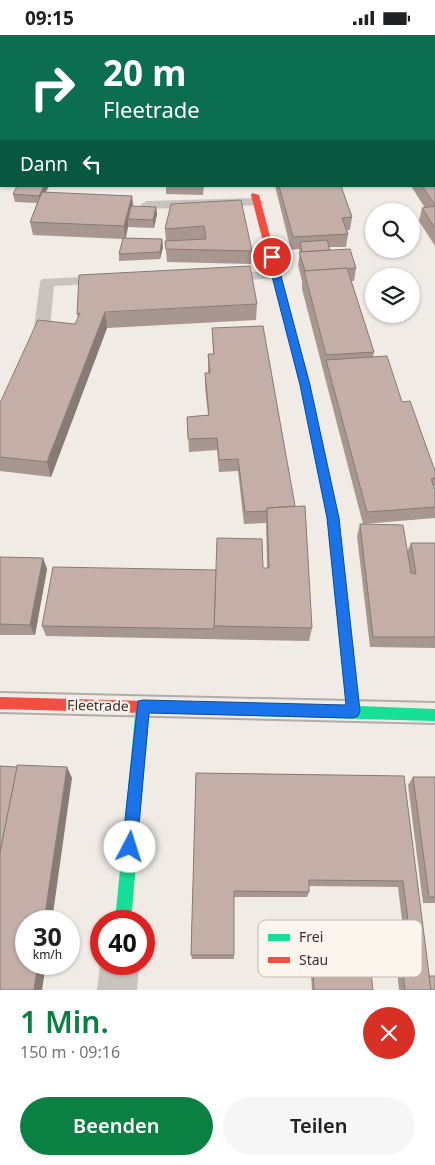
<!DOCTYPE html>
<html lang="de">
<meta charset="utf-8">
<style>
body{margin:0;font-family:"Noto Sans",sans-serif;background:#f6f6f6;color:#202124;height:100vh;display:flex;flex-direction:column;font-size:19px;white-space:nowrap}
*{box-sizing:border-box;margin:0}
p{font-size:16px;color:#757577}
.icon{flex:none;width:28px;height:28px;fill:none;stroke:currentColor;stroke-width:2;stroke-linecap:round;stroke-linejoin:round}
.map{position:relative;height:955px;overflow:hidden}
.drawer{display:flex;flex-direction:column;background:#fff;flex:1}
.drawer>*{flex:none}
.top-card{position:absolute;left:0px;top:0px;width:435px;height:152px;box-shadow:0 1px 4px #0004;background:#0b6e4f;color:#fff;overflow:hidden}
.buttons{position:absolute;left:365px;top:168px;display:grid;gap:10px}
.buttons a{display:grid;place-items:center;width:55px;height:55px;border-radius:50%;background:#fff;box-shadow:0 1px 4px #0004;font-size:25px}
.speed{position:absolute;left:15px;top:875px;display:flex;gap:10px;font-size:25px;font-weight:700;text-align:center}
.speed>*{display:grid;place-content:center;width:65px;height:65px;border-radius:50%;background:#fff;box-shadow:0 1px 4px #0004;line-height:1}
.speed small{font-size:12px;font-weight:400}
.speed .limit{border:8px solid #d22;background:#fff;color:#111}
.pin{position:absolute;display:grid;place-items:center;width:42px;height:42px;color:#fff;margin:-21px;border:2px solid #fff;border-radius:50%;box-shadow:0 1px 5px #0007}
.me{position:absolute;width:55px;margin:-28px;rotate:5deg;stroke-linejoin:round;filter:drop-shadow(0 0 4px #0008)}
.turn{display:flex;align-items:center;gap:18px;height:105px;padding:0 20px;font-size:22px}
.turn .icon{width:65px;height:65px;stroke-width:2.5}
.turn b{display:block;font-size:35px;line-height:42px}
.then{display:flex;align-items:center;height:48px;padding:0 20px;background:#0003;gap:10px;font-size:19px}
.round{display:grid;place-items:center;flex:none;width:52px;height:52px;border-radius:26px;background:#f6f6f6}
.head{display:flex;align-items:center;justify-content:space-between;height:85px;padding:0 20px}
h1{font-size:30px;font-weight:600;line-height:38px;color:#0b8043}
.cta{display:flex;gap:10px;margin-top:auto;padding:10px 20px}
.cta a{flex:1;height:58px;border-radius:30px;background:#0b8043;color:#fff;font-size:20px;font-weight:600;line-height:58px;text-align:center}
.cta a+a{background:#f6f6f6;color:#202124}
.status{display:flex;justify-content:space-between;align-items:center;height:35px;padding:0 25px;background:#fff;direction:ltr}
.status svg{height:14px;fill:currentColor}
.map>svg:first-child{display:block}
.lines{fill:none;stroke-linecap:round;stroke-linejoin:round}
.lane{fill:#c9c3be;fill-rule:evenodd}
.street{fill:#c9c3be;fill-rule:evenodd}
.fast{fill:#16e098;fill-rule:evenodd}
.jam{fill:#f24e42;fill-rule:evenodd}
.tram{stroke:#b1aca8;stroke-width:2}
.wall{fill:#a89690}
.shaded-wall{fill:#887a75}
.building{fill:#c3afa7;stroke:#887a75}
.route{fill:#1a73e8;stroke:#114b97}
.labels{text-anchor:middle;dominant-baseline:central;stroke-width:4.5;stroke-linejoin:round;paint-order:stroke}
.street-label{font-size:14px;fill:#3b302b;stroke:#fbf5ee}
.key{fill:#fbf5ee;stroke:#c1bab4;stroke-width:1}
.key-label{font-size:14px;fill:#3b302b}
</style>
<div class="status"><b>09:15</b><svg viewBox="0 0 49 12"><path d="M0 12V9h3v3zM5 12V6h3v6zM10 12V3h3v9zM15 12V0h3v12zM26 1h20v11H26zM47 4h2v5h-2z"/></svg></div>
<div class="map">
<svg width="435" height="955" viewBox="0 0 435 955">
<rect width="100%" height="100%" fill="#f0ebe5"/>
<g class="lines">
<g class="lane">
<polygon points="257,163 264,167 262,170 147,174 140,170 147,166"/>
<polygon points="276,236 281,237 283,240 281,243 227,246 222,245 220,242 222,239 227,238"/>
<polygon points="104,241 109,242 111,245 109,248 54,251 50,293 47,297 37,297 34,293 40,247 42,244"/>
</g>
<g class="street">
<polygon points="336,0 374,0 336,1"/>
<rect x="0" y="4" width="1" height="8"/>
<rect x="434" y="4" width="1" height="8"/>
<rect x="434" y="74" width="1" height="12"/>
<polygon points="101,924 101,929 139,929 137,955 97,955"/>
</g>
<g class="fast">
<polygon points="304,343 309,346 339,483 359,671 435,674 435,686 254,681 249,680 247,675 249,670 254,669 346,671 327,483 299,346"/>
<polygon points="143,665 148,666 150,671 131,886 115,886 136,671 138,666"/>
</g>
<g class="jam">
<polygon points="252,158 259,160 309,346 304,349 299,346 251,160"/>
<polygon points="0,662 254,669 259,670 261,675 259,680 254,681 0,674"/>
</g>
<g class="tram">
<polyline points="0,657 435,667"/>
<polyline points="0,678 435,689"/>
</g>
</g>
<g class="wall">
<polygon points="434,20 435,20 435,38 434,36"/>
<polygon points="435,105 435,211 419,186 422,173 425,173 411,151 434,151"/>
<polygon points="166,151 204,151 203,160 166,159"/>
<polygon points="275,151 341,151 352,182 350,195 347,195 348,199 346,212 330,212 330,215 356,233 354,246 351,246 374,317 373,322 402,367 435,436 435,450 434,452 435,455 435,483 363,489 302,254 302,246 298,230 300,217 299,214 291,215"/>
<polygon points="46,158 132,161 133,171 156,172 157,179 154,193 128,192 126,203 162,204 163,212 160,224 119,226 119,219 123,204 33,200 30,187 37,168 15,167 13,159"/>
<polygon points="171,169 252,216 251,229 167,227 165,206 166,206 165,194"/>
<polygon points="257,269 256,285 107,293 51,442 0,436 0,368 75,289 78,284 77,279"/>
<polygon points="212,293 312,593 309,606 46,601 42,591 216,535 267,533 266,488 244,489 238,436 219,437 217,415 189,417 187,382 208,380 205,351 205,338 208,338 208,319 213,319"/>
<polygon points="360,489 407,517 411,508 435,508 435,613 370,612 357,501"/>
<polygon points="0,522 43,523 47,534 35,600 0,600"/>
<polygon points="196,738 404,741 429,941 435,955 399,955 395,914 400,910 405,910 398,852 309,851 309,857 307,862 234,862 234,924 192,924 191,920"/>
<polygon points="413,742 435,742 435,868 423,868 408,750"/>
<polygon points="313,936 373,955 312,955 311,939"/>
</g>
<g class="shaded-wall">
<polygon points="1,102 1,119 0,122 0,104"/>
<polygon points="44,151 49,151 40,169 39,161"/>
<polygon points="132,161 133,174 128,184 128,192 125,204 124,191"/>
<polygon points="156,172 157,179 154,193 153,185"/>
<polygon points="162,204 163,212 160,224 160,217"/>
<polygon points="105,277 107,293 51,442 47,427"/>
<polygon points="43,523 47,534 35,600 30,590"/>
<polygon points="67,732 72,743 52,886 44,886"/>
<polygon points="38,929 46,929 42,955 34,955"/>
</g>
<g class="building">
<polygon points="0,40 1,40 1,102 0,104"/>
<polygon points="434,104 435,105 435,170 422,151 434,151"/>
<polygon points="17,151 44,151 39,161 13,159"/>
<polygon points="279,151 341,151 352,182 342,183 348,199 293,202"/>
<polygon points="42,157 132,161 124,191 30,187"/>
<polygon points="241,165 252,216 166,214 165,206 206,204 204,191 165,194 171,169"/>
<polygon points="131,171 156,172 153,185 128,184"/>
<polygon points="435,171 435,193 422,173"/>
<polygon points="123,203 162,204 160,217 119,219"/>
<polygon points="327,205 330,215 302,217 300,207"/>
<polygon points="350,214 356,233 347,234 347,233 305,236 299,217"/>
<polygon points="250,231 257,269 105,277 47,427 0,422 0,368 38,285 75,289 80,278 77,279 79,240"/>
<polygon points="347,233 374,317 326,320 304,236"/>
<polygon points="263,291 295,471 267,473 268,476 245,477 238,424 219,425 217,403 188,404 187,382 209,380 205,338 210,338 208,319 214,319 212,293"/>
<polygon points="387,321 402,367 410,366 435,436 435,443 431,444 435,455 435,472 367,477 326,325"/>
<polygon points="305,471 312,593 214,591 217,503 262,504 263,533 269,533 267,473"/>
<polygon points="360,489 403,490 411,538 416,539 411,508 435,508 435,602 373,602"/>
<polygon points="0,522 43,523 30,590 0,589"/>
<polygon points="53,532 216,535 214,594 42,591"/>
<polygon points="17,730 67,732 44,886 26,886 26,929 38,929 34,955 0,955 0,817"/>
<polygon points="0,731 17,732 0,817"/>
<polygon points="196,738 404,741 431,955 405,955 400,910 411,910 403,846 309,845 309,857 234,856 234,920 191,920"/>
<polygon points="413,742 435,742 435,862 429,862"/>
<polygon points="313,936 371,938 373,955 314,955"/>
<polygon points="429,941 435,941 435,955 431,955"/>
</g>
<polygon class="route" points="268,220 276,222 310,350 339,483 360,676 358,681 353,683 149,678 137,812 135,818 130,820 124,818 122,812 138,666 143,665 346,670 327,483 300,350 267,222"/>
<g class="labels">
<g class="street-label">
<text transform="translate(98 670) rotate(1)">Fleetrade</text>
</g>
</g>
<rect x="258" y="885" width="164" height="57" rx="8" class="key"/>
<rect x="268" y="899" width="22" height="7" fill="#16e098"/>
<rect x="268" y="922" width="22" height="6" fill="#f24e42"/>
<g class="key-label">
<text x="299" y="907">Frei</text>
<text x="299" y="930">Stau</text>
</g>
</svg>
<div class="buttons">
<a><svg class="icon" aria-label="search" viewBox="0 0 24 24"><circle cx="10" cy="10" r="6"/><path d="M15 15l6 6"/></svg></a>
<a><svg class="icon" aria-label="layers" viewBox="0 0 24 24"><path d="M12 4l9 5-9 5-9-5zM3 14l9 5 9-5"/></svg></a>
</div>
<div class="speed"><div>30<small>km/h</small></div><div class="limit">40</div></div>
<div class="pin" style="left:272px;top:222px;background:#d93025"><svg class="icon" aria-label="arrive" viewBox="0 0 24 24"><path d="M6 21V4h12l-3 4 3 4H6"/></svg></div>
<svg class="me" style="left:130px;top:812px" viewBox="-20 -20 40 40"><circle r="19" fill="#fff"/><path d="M0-13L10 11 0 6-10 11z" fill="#1a73e8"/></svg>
<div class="top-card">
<div class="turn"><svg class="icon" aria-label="right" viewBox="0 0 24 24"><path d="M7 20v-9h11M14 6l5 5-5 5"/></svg><div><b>20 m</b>Fleetrade</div></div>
<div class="then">Dann<svg class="icon" aria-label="left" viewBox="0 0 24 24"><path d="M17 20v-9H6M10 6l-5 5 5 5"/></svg></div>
</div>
</div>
<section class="drawer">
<div class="head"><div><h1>1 Min.</h1><p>150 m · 09:16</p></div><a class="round" style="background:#d93025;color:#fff"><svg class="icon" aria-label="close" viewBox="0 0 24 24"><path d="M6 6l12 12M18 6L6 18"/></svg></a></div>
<div class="cta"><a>Beenden</a><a>Teilen</a></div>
</section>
